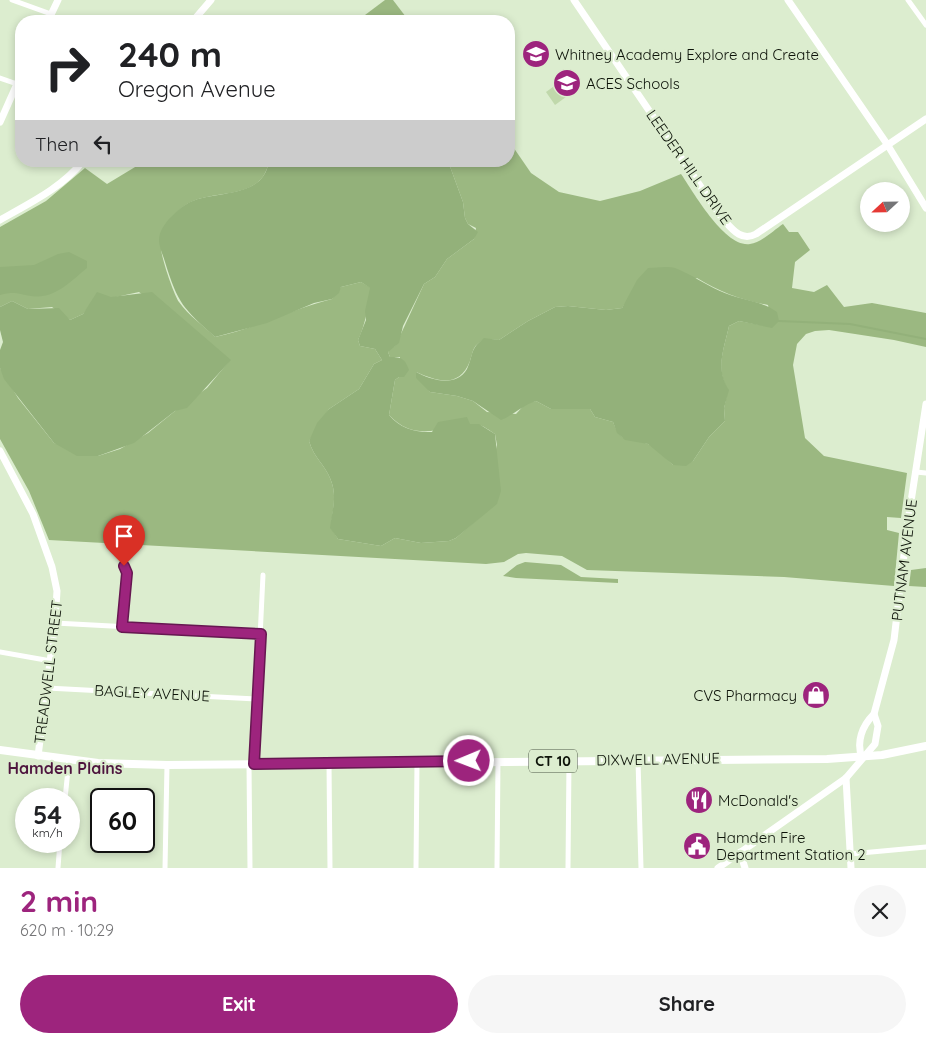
<!DOCTYPE html>
<meta charset="utf-8">
<style>
body{margin:0;font-family:Quicksand,sans-serif;background:#f6f6f6;color:#202124;height:100vh;display:flex;flex-direction:column;font-size:19px;white-space:nowrap}
*{box-sizing:border-box;margin:0}
p{font-size:16px;color:#757577}
.icon{flex:none;width:28px;height:28px;fill:none;stroke:currentColor;stroke-width:2;stroke-linecap:round;stroke-linejoin:round}
.map{position:relative;height:868px;overflow:hidden}
.details{display:flex;flex-direction:column;background:#fff;flex:1}
.details>*{flex:none}
.guide{position:absolute;left:15px;top:15px;width:500px;height:152px;border-radius:20px;box-shadow:0 2px 8px #0003;background:#fff;color:#202124;overflow:hidden}
.needle{width:32px;rotate:248deg}
.controls{position:absolute;left:860px;top:182px;display:grid;gap:10px}
.controls a{display:grid;place-items:center;width:50px;height:50px;border-radius:50%;background:#fff;box-shadow:0 2px 8px #0003;font-size:25px}
.speed{position:absolute;left:15px;top:788px;display:flex;gap:10px;font-size:25px;font-weight:700;text-align:center}
.speed>*{display:grid;place-content:center;width:65px;height:65px;border-radius:50%;background:#fff;box-shadow:0 2px 8px #0003;line-height:1}
.speed small{font-size:12px;font-weight:400}
.speed .limit{border:2px solid #111;border-radius:8px;background:#fff;color:#111}
.pin{position:absolute;display:grid;place-items:center;width:42px;height:42px;color:#fff;margin:-51px -21px;border-radius:50% 50% 50% 0;rotate:-45deg;box-shadow:0 0 5px #0007}
.pin .icon{rotate:45deg}
.me{position:absolute;width:55px;margin:-28px;rotate:269deg;stroke-linejoin:round;filter:drop-shadow(0 0 4px #0008)}
.turn{display:flex;align-items:center;gap:18px;height:105px;padding:0 20px;font-size:22px}
.turn .icon{width:65px;height:65px;stroke-width:2.5}
.turn b{display:block;font-size:35px;line-height:42px}
.then{display:flex;align-items:center;height:48px;padding:0 20px;background:#0003;gap:10px;font-size:19px}
.round{display:grid;place-items:center;flex:none;width:52px;height:52px;border-radius:26px;background:#f6f6f6}
.summary{display:flex;align-items:center;justify-content:space-between;height:85px;padding:0 20px}
h1{font-size:30px;font-weight:700;line-height:38px;color:#9d247d}
.action{display:flex;gap:10px;margin-top:auto;padding:10px 20px}
.action a{flex:1;height:58px;border-radius:30px;background:#9d247d;color:#fff;font-size:20px;font-weight:700;line-height:58px;text-align:center}
.action a+a{background:#f6f6f6;color:#202124}
.map>svg:first-child{display:block}
.green{fill:#c0d8ab}
.forest{fill:#9bb881;fill-rule:evenodd}
.water{fill:#93b17a}
.lines{fill:none;stroke-linecap:round;stroke-linejoin:round}
.stream{stroke:#93b17a;stroke-width:2}
.street{stroke:#fff;stroke-width:5}
.secondary{stroke:#fff;stroke-width:7}
.primary{stroke:#fff;stroke-width:8}
.route-casing{stroke:#661751;stroke-width:12}
.route{stroke:#9d247d;stroke-width:9}
.labels{text-anchor:middle;dominant-baseline:central;stroke-width:4.5;stroke-linejoin:round;paint-order:stroke}
.shield{fill:#dcedcf;stroke:#4b5444;stroke-width:1}
.shield-label{font-size:14px;font-weight:bold;fill:#0d1309}
.poi-label{font-size:15px;fill:#0d1309;stroke:#dcedcf;text-anchor:start}
.street-label{font-size:15px;fill:#0d1309;stroke:#dcedcf}
.neighbourhood-label{font-size:16px;font-weight:bold;fill:#4e153e;stroke:#dcedcf}
</style>
<div class="map">
<svg width="926" height="868" viewBox="0 0 926 868">
<rect width="100%" height="100%" fill="#dcedcf"/>
<polygon class="green" points="568,76 577,89 555,105 546,92"/>
<g class="forest">
<polygon points="385,0 393,0 409,21 357,21"/>
<path d="M509,141L531,173L559,192L600,201L640,191L681,174C694,193 725,248 750,244C761,243 774,230 783,224L789,232H798L810,250L795,262L792,288L814,292L827,285L844,307L872,303L926,313V347L894,340L829,330L815,331L806,334L797,344L793,365L805,438L824,456L907,473L901,518L887,517V530L899,533L894,586L784,577L587,570L562,556L526,553L518,554L504,562L486,564L49,540L29,491L0,439V368L18,398L54,443L98,456L120,449L148,433L175,411L207,388L230,360L139,292L93,302L83,314L70,320L52,307L28,309L12,301L0,307V227L46,201L85,168L107,184L145,161H269C262,202 214,188 187,204C175,211 159,233 161,248C161,257 174,295 179,302C188,315 204,326 215,337C256,328 292,309 332,299L341,287L361,282L371,288C369,304 365,326 358,340L360,346L375,349L382,360L374,364L359,389L329,409L309,441C314,458 325,465 330,478C338,496 332,510 331,528L338,539L381,546L395,538L421,543L449,541L456,538L480,517L497,445L495,434C490,431 483,425 478,425C444,424 417,445 389,415L395,380L399,377L400,357H390L388,352L390,348L395,346L399,338L424,284L435,277L447,259L474,239L476,228L468,224L465,218L463,202L448,161H509ZM697,278C720,292 741,300 768,305L772,327L739,321L729,326C724,349 715,368 728,390L724,408L725,421L709,437L693,461L673,465C665,458 657,448 648,444C628,436 622,446 613,422L595,417L590,409H551L536,401L526,403L516,414L487,412L473,401L457,396L430,392L416,372C437,381 459,389 470,361C474,349 472,347 484,339L499,340L528,321L555,307L568,306L606,310L622,308L631,295Z"/>
<polygon points="525,562 561,565 581,577 618,579 618,583 516,578 503,576 517,565"/>
<polygon points="926,568 926,587 909,586 911,570"/>
</g>
<g class="water">
<path d="M269,161H448L463,202L465,218L468,224L478,232L474,239L447,259L435,277L424,284L403,326L399,343L388,352L390,357C402,357 405,359 409,370L404,377H399L395,380L389,415C400,428 415,433 432,432L438,422L467,417L470,424H479L495,434L501,491L497,504L456,538L449,541L421,543L395,538L381,546L338,539L330,528C332,510 338,496 330,478C325,465 314,458 309,441L317,423L329,409L359,389L374,364L382,360L375,349L360,346L358,340L366,320L365,311L370,288L361,282L341,287L339,293L332,299L314,303L267,323L215,337C183,308 178,304 165,262C163,255 159,247 159,240C159,232 164,225 169,219C175,213 182,206 190,202C218,190 263,199 269,161Z"/>
<path d="M69,252L87,261V268C71,281 54,300 31,296C17,294 16,291 0,295V267L34,265L58,254Z"/>
<path d="M648,268C656,268 667,266 675,268C691,274 704,284 720,291C739,300 761,300 777,312L779,321L772,328L739,321L729,326C724,349 715,369 729,390L724,408L725,421L709,437L693,461L686,466L673,465L648,444L625,440L617,433L613,422L595,417L590,409H551L536,401C523,405 515,414 501,420L473,401L457,396L430,392L416,378V372C431,380 456,388 467,369C474,354 469,350 484,338L499,340L528,321L555,307L568,306L606,310L622,308L637,280Z"/>
<polygon points="97,292 111,297 152,292 231,360 187,408 175,411 134,443 98,456 77,456 54,443 4,379 0,368 0,350 3,342 0,330 0,307 12,301 28,309 59,308 70,320 83,314"/>
</g>
<g class="lines">
<polyline class="stream" points="779,321 850,324 926,339"/>
<g class="street">
<polyline points="12,0 51,14"/>
<polyline points="908,0 926,25"/>
<polyline points="0,78 17,84"/>
<polyline points="916,472 926,473"/>
<polyline points="55,623 261,634"/>
<polyline points="122,627 127,573 124,566"/>
<polyline points="0,652 51,661"/>
<polyline points="47,688 257,699"/>
<polyline points="638,760 641,868"/>
<polyline points="254,763 263,575"/>
<polyline points="329,763 330,868"/>
<polyline points="249,764 250,868"/>
<polyline points="65,799 69,760"/>
<polyline points="850,854 926,847"/>
<polyline points="58,868 60,841"/>
<polyline points="165,868 167,765"/>
<polyline points="416,868 417,762"/>
<polyline points="497,868 498,761"/>
<polyline points="568,868 569,761"/>
</g>
<g class="secondary">
<path d="M574,0L722,218C732,229 741,242 756,234L926,119"/>
<polyline points="788,0 887,144 926,208"/>
<polyline points="48,21 58,0"/>
<polyline points="193,21 211,0"/>
<polyline points="0,122 21,75"/>
<path d="M0,220C28,204 62,188 83,161"/>
<polyline points="0,451 33,514 52,567 57,591 55,623 38,756"/>
<path d="M862,758C856,742 862,726 874,714L894,640L908,521L926,404"/>
<polyline points="846,778 851,868"/>
<polyline points="740,852 745,868"/>
<polyline points="718,868 846,778 875,744 878,726 874,714"/>
</g>
<polyline class="primary" points="0,750 98,763 167,765 827,759 882,755 926,746"/>
</g>
<g class="lines">
<g class="route-casing">
<polyline id="route" points="124,566 127,573 122,627 261,634 254,764 469,761"/>
</g>
<use href="#route" class="route"/>
</g>
<defs>
<g id="school-disc" transform="scale(1.4375)"><circle r="9.5" fill="#9d247d" stroke="#dcedcf"/><path d="M0-5L7-2L0 1L-7-2ZM-4 1L0 2.5L4 1V4Q0 6-4 4Z" fill="#fff"/></g>
<g id="shop-disc" transform="scale(1.4375)"><circle r="9.5" fill="#9d247d" stroke="#dcedcf"/><path d="M-5-2.5h2.3a2.7 3.5 0 0 1 5.4 0H5L5.5 6h-11ZM-1.5-2.5h3a1.5 2.3 0 0 0-3 0Z" fill="#fff"/></g>
<g id="restaurant-disc" transform="scale(1.4375)"><circle r="9.5" fill="#9d247d" stroke="#dcedcf"/><path d="M-5-6h1v4h1v-4h1v4h1v-4h1v5L-1.5 .5V6h-2V.5L-5-1ZM5-6V6H3V1.5H1.5Q1.5-4 5-6Z" fill="#fff"/></g>
<g id="civic-disc" transform="scale(1.4375)"><circle r="9.5" fill="#9d247d" stroke="#dcedcf"/><path d="M-.6-6.5H3V-4.5H.6V-3L4-1V1h2V6H-6V1h2V-1L-.6-3ZM-1.2 2.5V6h2.4V2.5Z" fill="#fff"/></g>
</defs>
<g fill-rule="evenodd">
<use href="#school-disc" x="536" y="54"/>
<use href="#school-disc" x="567" y="83"/>
<use href="#shop-disc" x="816" y="695"/>
<use href="#restaurant-disc" x="699" y="800"/>
<use href="#civic-disc" x="697" y="846"/>
</g>
<g class="labels">
<rect class="shield" x="529" y="749.5" width="48" height="23" rx="4"/>
<g class="shield-label">
<text x="553" y="761">CT 10</text>
</g>
<g class="poi-label">
<text x="555" y="54">Whitney Academy Explore and Create</text>
<text x="586" y="83">ACES Schools</text>
<text x="797" y="695" text-anchor="end">CVS Pharmacy</text>
<text x="718" y="800">McDonald's</text>
<text x="716" y="837">Hamden Fire<tspan x="716" dy="17">Department Station 2</tspan></text>
</g>
<g class="street-label">
<text transform="translate(689 167) rotate(55)">LEEDER HILL DRIVE</text>
<text transform="translate(904 560) rotate(-83)">PUTNAM AVENUE</text>
<text transform="translate(48 672) rotate(-83)">TREADWELL STREET</text>
<text transform="translate(152 693) rotate(3)">BAGLEY AVENUE</text>
<text transform="translate(658 759) rotate(-1)">DIXWELL AVENUE</text>
</g>
<g class="neighbourhood-label">
<text x="65" y="768">Hamden Plains</text>
</g>
</g>
</svg>
<div class="controls">
<a><svg class="needle" viewBox="-14 -14 28 28"><path d="M0-13l5 13h-10z" fill="#e53935"/><path d="M0 13l5-13h-10z" fill="#757577"/></svg></a>
</div>
<div class="speed"><div>54<small>km/h</small></div><div class="limit">60</div></div>
<div class="pin" style="left:124px;top:566px;background:#d93025"><svg class="icon" aria-label="arrive" viewBox="0 0 24 24"><path d="M6 21V4h12l-3 4 3 4H6"/></svg></div>
<svg class="me" style="left:469px;top:761px" viewBox="-20 -20 40 40"><circle r="17" fill="#9d247d" stroke="#fff" stroke-width="3"/><path d="M0-11L8 9 0 5-8 9z" fill="#fff"/></svg>
<div class="guide">
<div class="turn"><svg class="icon" aria-label="right" viewBox="0 0 24 24"><path d="M7 20v-9h11M14 6l5 5-5 5"/></svg><div><b>240 m</b>Oregon Avenue</div></div>
<div class="then">Then<svg class="icon" aria-label="left" viewBox="0 0 24 24"><path d="M17 20v-9H6M10 6l-5 5 5 5"/></svg></div>
</div>
</div>
<section class="details">
<div class="summary"><div><h1>2 min</h1><p>620 m · 10:29</p></div><a class="round"><svg class="icon" aria-label="close" viewBox="0 0 24 24"><path d="M6 6l12 12M18 6L6 18"/></svg></a></div>
<div class="action"><a>Exit</a><a>Share</a></div>
</section>
